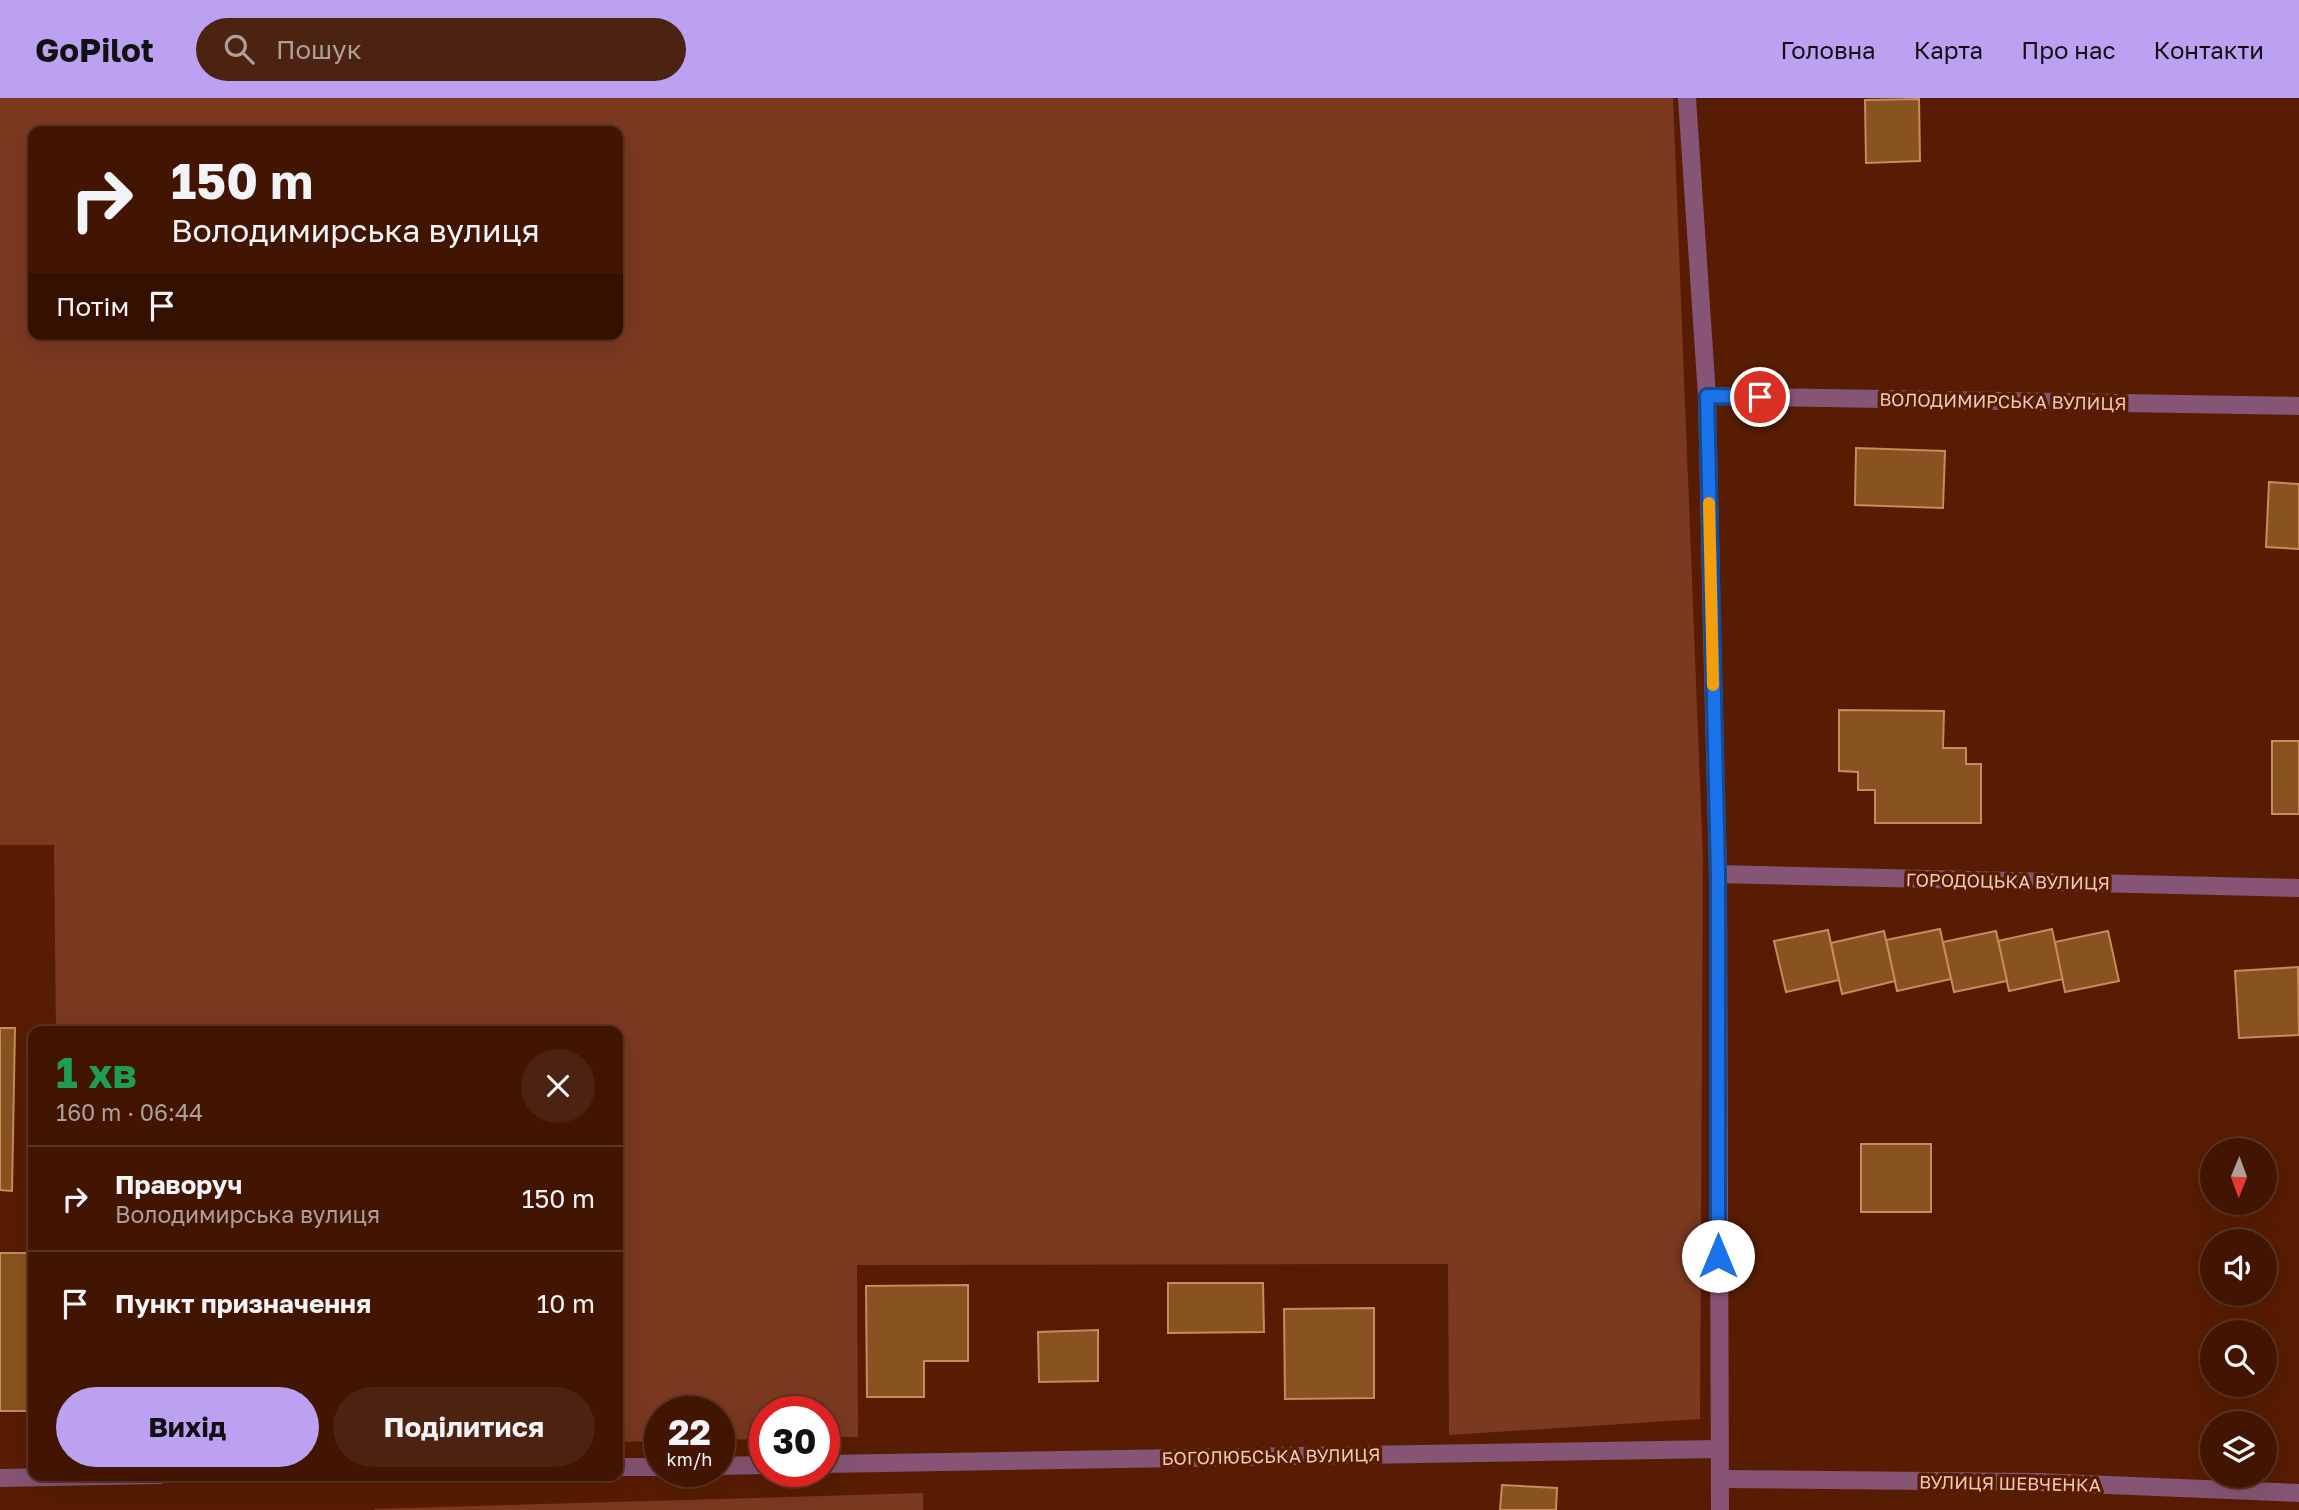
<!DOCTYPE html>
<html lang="uk">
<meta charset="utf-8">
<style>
body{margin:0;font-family:"Golos Text",sans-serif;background:#4c2211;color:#f1f3f6;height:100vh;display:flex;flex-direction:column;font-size:26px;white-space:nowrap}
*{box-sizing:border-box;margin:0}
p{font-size:23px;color:#ae9f99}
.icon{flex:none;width:38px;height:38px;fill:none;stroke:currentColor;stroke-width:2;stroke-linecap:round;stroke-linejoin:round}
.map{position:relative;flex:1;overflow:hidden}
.details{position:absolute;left:28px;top:928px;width:595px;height:455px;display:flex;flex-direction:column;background:#421502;border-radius:14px;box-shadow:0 7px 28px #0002,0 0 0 2px #5a3424}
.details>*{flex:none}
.guide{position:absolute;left:28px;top:28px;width:595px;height:214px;border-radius:14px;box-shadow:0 7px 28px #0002,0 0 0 2px #5a3424;background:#421502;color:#f1f3f6;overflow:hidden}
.needle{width:46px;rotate:181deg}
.fabs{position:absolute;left:2200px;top:1040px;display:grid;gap:14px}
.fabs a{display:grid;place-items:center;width:77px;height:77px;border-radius:50%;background:#421502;box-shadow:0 7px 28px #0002,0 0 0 2px #5a3424;font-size:35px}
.speed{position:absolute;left:644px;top:1298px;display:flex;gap:14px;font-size:35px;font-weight:700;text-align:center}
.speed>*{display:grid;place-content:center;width:91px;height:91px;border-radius:50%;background:#421502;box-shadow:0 7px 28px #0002,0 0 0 2px #5a3424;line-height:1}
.speed small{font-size:18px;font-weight:400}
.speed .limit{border:10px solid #d22;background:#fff;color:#111}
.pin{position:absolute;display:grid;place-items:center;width:60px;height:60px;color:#fff;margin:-30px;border:4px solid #fff;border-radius:50%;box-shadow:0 2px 7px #0007}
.me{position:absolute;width:77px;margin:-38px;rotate:0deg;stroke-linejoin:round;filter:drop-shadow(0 0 5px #0008)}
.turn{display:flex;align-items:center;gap:24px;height:147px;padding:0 28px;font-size:32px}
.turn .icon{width:91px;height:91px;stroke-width:2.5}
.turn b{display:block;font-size:49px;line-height:60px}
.then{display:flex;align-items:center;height:66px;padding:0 28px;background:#0003;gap:14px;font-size:26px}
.round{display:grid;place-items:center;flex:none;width:74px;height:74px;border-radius:37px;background:#4c2211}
.headline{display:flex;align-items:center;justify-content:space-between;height:119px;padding:0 28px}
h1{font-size:42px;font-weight:700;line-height:52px;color:#1e9e55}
.primary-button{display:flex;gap:14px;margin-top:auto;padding:14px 28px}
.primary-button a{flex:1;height:80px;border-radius:42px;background:#bca0f2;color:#111;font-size:28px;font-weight:700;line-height:80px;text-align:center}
.primary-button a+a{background:#4c2211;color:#f1f3f6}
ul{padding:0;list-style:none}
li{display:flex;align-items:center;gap:21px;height:105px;padding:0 28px;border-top:2px solid #5a3424}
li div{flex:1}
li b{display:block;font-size:26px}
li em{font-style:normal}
header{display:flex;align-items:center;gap:42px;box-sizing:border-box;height:98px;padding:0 35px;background:#bca0f2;color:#111}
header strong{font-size:33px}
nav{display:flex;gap:38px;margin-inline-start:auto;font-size:24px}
.search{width:490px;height:63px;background:#4c2211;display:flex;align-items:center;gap:18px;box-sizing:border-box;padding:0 24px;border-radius:38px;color:#ae9f99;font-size:26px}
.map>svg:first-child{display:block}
.green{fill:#7b3920;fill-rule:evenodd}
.building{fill:#885320;stroke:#c68c5b;stroke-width:2}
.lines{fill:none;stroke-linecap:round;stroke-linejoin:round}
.minor{stroke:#865475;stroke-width:18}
.route-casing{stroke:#114b97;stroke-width:18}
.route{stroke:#1a73e8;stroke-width:12}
.slow{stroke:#f59e0b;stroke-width:12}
.labels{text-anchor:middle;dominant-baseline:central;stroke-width:7;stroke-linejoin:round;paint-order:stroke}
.street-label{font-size:18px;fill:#f0c9bb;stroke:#581c02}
</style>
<header>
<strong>GoPilot</strong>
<div class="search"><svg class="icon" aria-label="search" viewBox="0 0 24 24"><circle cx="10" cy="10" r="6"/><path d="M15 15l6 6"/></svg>Пошук</div>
<nav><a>Головна</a><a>Карта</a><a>Про нас</a><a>Контакти</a></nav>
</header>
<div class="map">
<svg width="2299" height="1412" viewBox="0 0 2299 1412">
<rect width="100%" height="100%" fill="#581c02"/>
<g class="green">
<path d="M0,0H1673L1703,761L1700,1321L1449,1337L1448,1166L857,1167L858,1339H824V1314H765V1341L719,1342V1314H660V1343L618,1344V933H56L54,747H0ZM618,33V236H33V33Z"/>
<polygon points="923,1395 923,1412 374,1412 374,1411"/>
</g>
<g class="building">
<polygon points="1919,1 1920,63 1866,65 1865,2"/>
<polygon points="1856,350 1945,353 1943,410 1855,407"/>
<polygon points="2269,384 2299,386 2299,451 2266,449"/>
<polygon points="1839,612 1944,613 1943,650 1966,650 1966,666 1981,666 1981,725 1875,725 1875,692 1858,692 1858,674 1839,673"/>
<rect x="2272" y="643" width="27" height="73"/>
<polygon points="1940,831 1951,881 1897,893 1886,842"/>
<polygon points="2052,831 2063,881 2009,893 1998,843"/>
<polygon points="1828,832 1839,882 1786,894 1774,843"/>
<polygon points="1884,833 1895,883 1842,896 1831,845"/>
<polygon points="1996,833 2007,883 1954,894 1943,844"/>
<polygon points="2108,833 2119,883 2065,894 2055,844"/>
<polygon points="2298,869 2299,937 2239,940 2235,873"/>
<polygon points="0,930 15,930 12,1093 0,1092"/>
<rect x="1861" y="1046" width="70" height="68"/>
<polygon points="0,1155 27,1155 29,1313 0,1313"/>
<polygon points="1168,1185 1263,1185 1264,1234 1168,1235"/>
<polygon points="968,1187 968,1263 924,1263 924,1299 867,1299 866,1188"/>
<polygon points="1374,1210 1374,1300 1285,1301 1284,1211"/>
<polygon points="1098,1232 1098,1283 1039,1284 1038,1234"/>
<polygon points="1502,1387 1557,1390 1556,1412 1500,1412"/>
</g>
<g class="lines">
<g class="minor">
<polyline points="1687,0 1707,298 1712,534 1718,776 1720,1412"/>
<polyline points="1707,298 2299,308"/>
<polyline points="1718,776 2299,790"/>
<polyline points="824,1366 1718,1351"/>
<polyline points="719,1368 765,1367"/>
<polyline points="618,1369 660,1369"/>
<polyline points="0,1380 160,1377"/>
<polyline points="1720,1381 2037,1384 2299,1395"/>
</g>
</g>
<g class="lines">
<g class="route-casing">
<polyline id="route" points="1718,1158 1718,776 1707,298 1760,299"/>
</g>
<use href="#route" class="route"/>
<polyline class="slow" points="1709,405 1713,587"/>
</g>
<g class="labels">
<g class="street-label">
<text transform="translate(2003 303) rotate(1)">ВОЛОДИМИРСЬКА ВУЛИЦЯ</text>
<text transform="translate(2008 783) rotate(1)">ГОРОДОЦЬКА ВУЛИЦЯ</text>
<text transform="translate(1271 1358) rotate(-1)">БОГОЛЮБСЬКА ВУЛИЦЯ</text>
<text transform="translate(2010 1385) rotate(1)">ВУЛИЦЯ ШЕВЧЕНКА</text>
</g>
</g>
</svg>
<div class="fabs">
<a><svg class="needle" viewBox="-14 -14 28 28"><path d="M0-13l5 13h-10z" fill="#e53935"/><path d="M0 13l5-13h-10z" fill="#ae9f99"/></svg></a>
<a><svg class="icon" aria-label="sound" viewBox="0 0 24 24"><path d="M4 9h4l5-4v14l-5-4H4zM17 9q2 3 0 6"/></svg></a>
<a><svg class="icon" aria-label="search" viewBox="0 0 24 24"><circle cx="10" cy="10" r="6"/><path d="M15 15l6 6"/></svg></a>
<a><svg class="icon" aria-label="layers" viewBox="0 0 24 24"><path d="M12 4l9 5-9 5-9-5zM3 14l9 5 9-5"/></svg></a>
</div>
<div class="speed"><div>22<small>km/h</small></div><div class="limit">30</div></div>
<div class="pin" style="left:1760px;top:299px;background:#d93025"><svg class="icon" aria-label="arrive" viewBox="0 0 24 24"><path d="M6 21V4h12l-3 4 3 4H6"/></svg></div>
<svg class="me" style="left:1718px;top:1158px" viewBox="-20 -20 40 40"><circle r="19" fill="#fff"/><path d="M0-13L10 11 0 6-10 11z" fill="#1a73e8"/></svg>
<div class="guide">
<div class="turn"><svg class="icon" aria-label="right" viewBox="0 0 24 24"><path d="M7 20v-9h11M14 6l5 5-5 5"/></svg><div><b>150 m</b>Володимирська вулиця</div></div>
<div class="then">Потім<svg class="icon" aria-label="arrive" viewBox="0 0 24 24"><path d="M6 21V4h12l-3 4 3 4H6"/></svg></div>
</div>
<section class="details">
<div class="headline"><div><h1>1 хв</h1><p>160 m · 06:44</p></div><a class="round"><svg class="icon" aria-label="close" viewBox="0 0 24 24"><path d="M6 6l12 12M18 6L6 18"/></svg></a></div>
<ul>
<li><svg class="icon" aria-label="right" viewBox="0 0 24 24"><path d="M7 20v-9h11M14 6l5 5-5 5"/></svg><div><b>Праворуч</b><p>Володимирська вулиця</p></div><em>150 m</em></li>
<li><svg class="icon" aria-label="arrive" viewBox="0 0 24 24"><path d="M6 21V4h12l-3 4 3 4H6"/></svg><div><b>Пункт призначення</b></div><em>10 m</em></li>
</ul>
<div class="primary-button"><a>Вихід</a><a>Поділитися</a></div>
</section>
</div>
